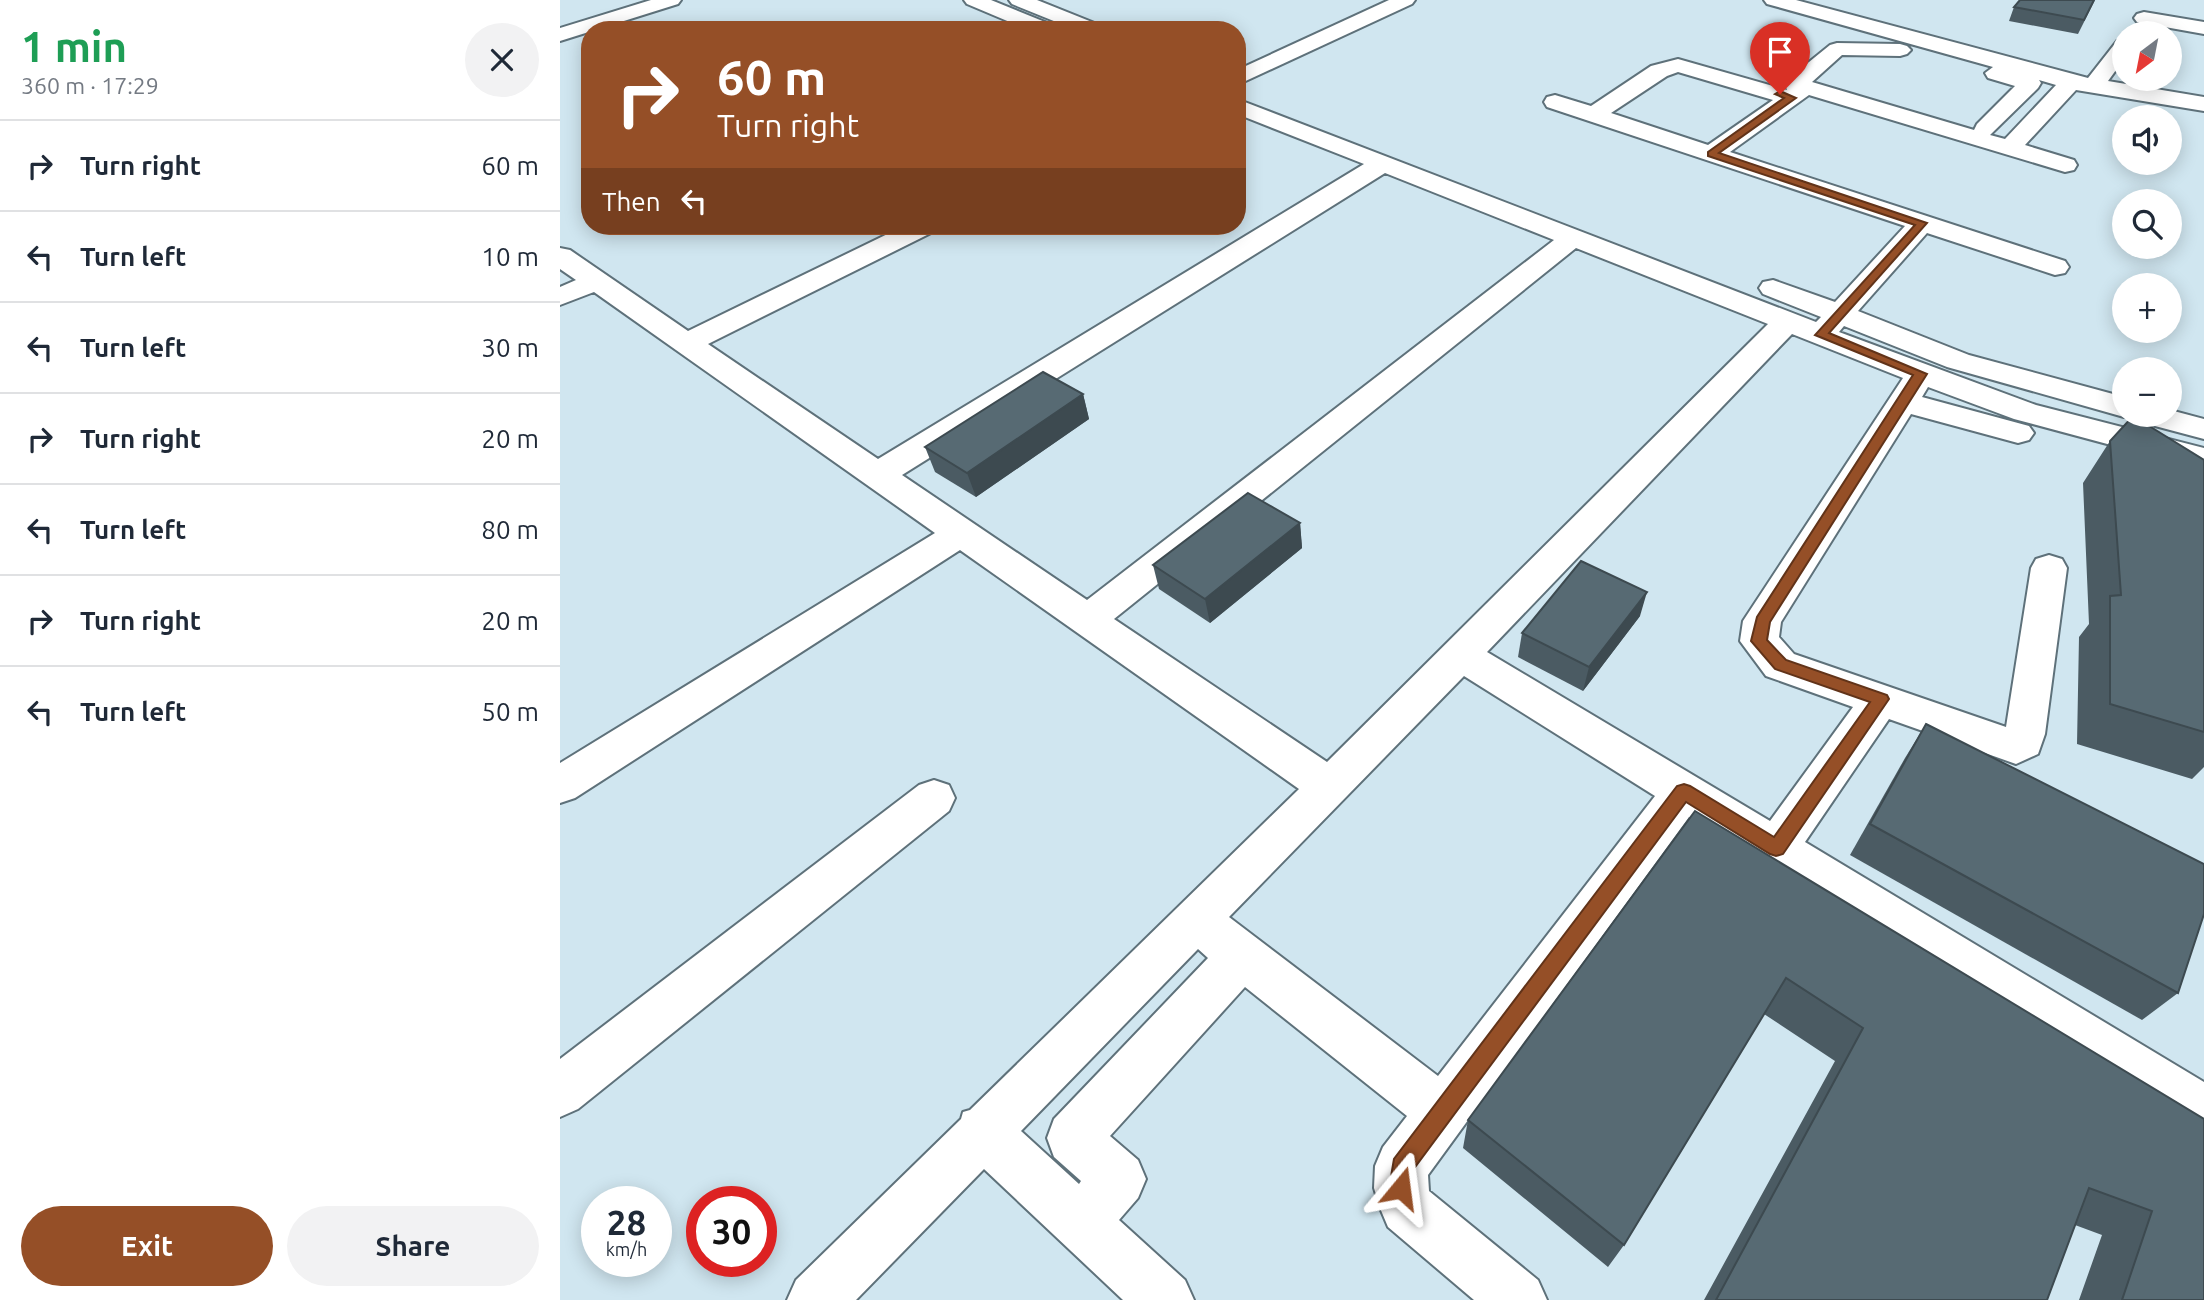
<!DOCTYPE html>
<meta charset="utf-8">
<style>
body{margin:0;font-family:Ubuntu,sans-serif;background:#f2f2f3;color:#1f2937;height:100vh;display:flex;flex-direction:column;font-size:26px;white-space:nowrap}
*{box-sizing:border-box;margin:0}
p{font-size:23px;color:#747a83}
.icon{flex:none;width:38px;height:38px;fill:none;stroke:currentColor;stroke-width:2;stroke-linecap:round;stroke-linejoin:round}
.map{position:relative;flex:1;overflow:hidden}
.side{display:flex;flex-direction:column;background:#fff;width:560px}
.side>*{flex:none}
.top-card{position:absolute;left:21px;top:21px;width:665px;height:214px;border-radius:28px;box-shadow:0 4px 18px #0003;background:#954f27;color:#fff;overflow:hidden}
.needle{width:46px;rotate:212deg}
.fabs{position:absolute;left:1552px;top:21px;display:grid;gap:14px}
.fabs a{display:grid;place-items:center;width:70px;height:70px;border-radius:50%;background:#fff;box-shadow:0 4px 18px #0003;font-size:35px}
.speed{position:absolute;left:21px;top:1186px;display:flex;gap:14px;font-size:35px;font-weight:700;text-align:center}
.speed>*{display:grid;place-content:center;width:91px;height:91px;border-radius:50%;background:#fff;box-shadow:0 4px 18px #0003;line-height:1}
.speed small{font-size:18px;font-weight:400}
.speed .limit{border:10px solid #d22;background:#fff;color:#111}
.pin{position:absolute;display:grid;place-items:center;width:60px;height:60px;color:#fff;margin:-72px -30px;border-radius:50% 50% 50% 0;rotate:-45deg;box-shadow:0 0 7px #0007}
.pin .icon{rotate:45deg}
.me{position:absolute;width:77px;margin:-38px;rotate:16deg;stroke-linejoin:round;filter:drop-shadow(0 0 5px #0008)}
.turn{display:flex;align-items:center;gap:24px;height:147px;padding:0 21px;font-size:32px}
.turn .icon{width:91px;height:91px;stroke-width:2.5}
.turn b{display:block;font-size:49px;line-height:60px}
.then{display:flex;align-items:center;height:66px;padding:0 21px;background:#0003;gap:14px;font-size:26px}
.round{display:grid;place-items:center;flex:none;width:74px;height:74px;border-radius:37px;background:#f2f2f3}
.summary{display:flex;align-items:center;justify-content:space-between;height:119px;padding:0 21px}
h1{font-size:42px;font-weight:600;line-height:52px;color:#1e9e55}
.button{display:flex;gap:14px;margin-top:auto;padding:14px 21px}
.button a{flex:1;height:80px;border-radius:42px;background:#954f27;color:#fff;font-size:28px;font-weight:600;line-height:80px;text-align:center}
.button a+a{background:#f2f2f3;color:#1f2937}
ul{padding:0;list-style:none}
li{display:flex;align-items:center;gap:21px;height:91px;padding:0 21px;border-top:2px solid #e0e1e3}
li div{flex:1}
li b{display:block;font-size:26px}
li em{font-style:normal}
main{display:flex;flex:1;min-height:0}
.map>svg:first-child{display:block}
.lines{fill:none;stroke-linecap:round;stroke-linejoin:round}
.minor-casing{stroke:#5e717a;stroke-width:4}
.minor{fill:#fff;fill-rule:evenodd}
.wall{fill:#4b5b63}
.shaded-wall{fill:#3d4a50}
.building{fill:#576a73;stroke:#3d4a50;stroke-width:2}
.route{fill:#954f27;stroke:#613319;stroke-width:2}
</style>
<main>
<section class="side">
<div class="summary"><div><h1>1 min</h1><p>360 m · 17:29</p></div><a class="round"><svg class="icon" aria-label="close" viewBox="0 0 24 24"><path d="M6 6l12 12M18 6L6 18"/></svg></a></div>
<ul>
<li><svg class="icon" aria-label="right" viewBox="0 0 24 24"><path d="M7 20v-9h11M14 6l5 5-5 5"/></svg><div><b>Turn right</b></div><em>60 m</em></li>
<li><svg class="icon" aria-label="left" viewBox="0 0 24 24"><path d="M17 20v-9H6M10 6l-5 5 5 5"/></svg><div><b>Turn left</b></div><em>10 m</em></li>
<li><svg class="icon" aria-label="left" viewBox="0 0 24 24"><path d="M17 20v-9H6M10 6l-5 5 5 5"/></svg><div><b>Turn left</b></div><em>30 m</em></li>
<li><svg class="icon" aria-label="right" viewBox="0 0 24 24"><path d="M7 20v-9h11M14 6l5 5-5 5"/></svg><div><b>Turn right</b></div><em>20 m</em></li>
<li><svg class="icon" aria-label="left" viewBox="0 0 24 24"><path d="M17 20v-9H6M10 6l-5 5 5 5"/></svg><div><b>Turn left</b></div><em>80 m</em></li>
<li><svg class="icon" aria-label="right" viewBox="0 0 24 24"><path d="M7 20v-9h11M14 6l5 5-5 5"/></svg><div><b>Turn right</b></div><em>20 m</em></li>
<li><svg class="icon" aria-label="left" viewBox="0 0 24 24"><path d="M17 20v-9H6M10 6l-5 5 5 5"/></svg><div><b>Turn left</b></div><em>50 m</em></li>
</ul>
<div class="button"><a>Exit</a><a>Share</a></div>
</section>
<div class="map">
<svg width="1644" height="1300" viewBox="0 0 1644 1300">
<rect width="100%" height="100%" fill="#d0e6f0"/>
<g class="lines">
<g class="minor-casing">
<g id="minor">
<polygon points="91,0 121,0 118,4 0,41 0,28"/>
<polygon points="404,0 431,0 490,24 493,28 469,30 407,4"/>
<polygon points="449,0 477,0 542,26 545,30 516,30 452,4"/>
<polygon points="829,0 855,0 852,4 677,85 677,70"/>
<path d="M1204,0H1236L1528,78L1557,41L1564,39V59L1548,81L1644,97V111L1516,90L1465,145L1514,160L1517,165L1514,170L1505,172L1249,95L1170,152L1505,261L1509,267L1505,273L1495,275L1367,233L1298,311L1409,355L1564,397V415H1572L1564,417L1387,367L1284,326L1279,332L1476,405L1644,448V470L1454,419L1368,387L1362,397L1469,426L1474,433L1469,440L1458,443L1351,414L1221,622L1219,637L1234,654L1446,727L1471,568L1476,559L1489,555L1502,559L1507,568L1485,734L1478,754L1456,764L1329,719L1245,842L1644,1082V1137L1626,1129L1129,817L868,1175L869,1191L978,1280L987,1300H914L828,1227L820,1208L814,1188L815,1166L823,1147L847,1116L685,987L550,1136L578,1160L586,1179L578,1198L559,1220L625,1280L634,1300H563L424,1169L296,1300H227L236,1280L401,1119L403,1112L410,1110L739,789L400,550L15,798L0,803V763L375,533L34,292L0,305V287L16,280L0,269V248L10,250L128,331L344,226H377L373,232L148,344L318,459L804,164L677,114V99L1256,322L1261,317L1203,294L1199,288L1203,282L1213,280L1275,302L1345,226L987,107L984,102L987,97L995,95L1031,106L1091,66L1118,59L1227,90L1225,84L1228,79L1270,45L1277,43L1340,44L1347,46L1351,50L1347,54L1340,56L1282,55L1252,82L1414,130L1417,124L1455,86L1428,78L1425,73L1433,67L1207,4ZM1118,72L1213,100L1148,145L1051,113L1107,76ZM1479,80L1496,85L1445,139L1430,135L1478,88L1481,83ZM825,173L994,240L527,600L342,475ZM1016,248L1208,324L767,762L554,619ZM1232,334L1343,378L1183,621L1180,641L1206,676L1293,707L1210,821L927,652ZM904,676L1095,796L878,1076L669,917ZM638,949L648,958L494,1119L487,1138L494,1157L521,1181L519,1184L461,1131Z"/>
<polygon points="1584,12 1644,22 1644,34 1577,22 1574,18 1577,14"/>
<polygon points="1610,410 1644,419 1644,439 1580,422 1575,415 1610,415"/>
<polygon points="374,780 389,785 395,798 389,811 18,1109 0,1117 0,1059 359,785"/>
</g>
</g>
<use href="#minor" class="minor"/>
</g>
<g class="wall">
<polygon points="1535,0 1518,34 1449,21 1454,7"/>
<polygon points="523,394 529,419 416,497 375,472 365,447"/>
<polygon points="1550,441 1644,460 1644,767 1632,779 1517,744 1519,637 1529,624 1523,483"/>
<polygon points="740,523 742,548 650,623 599,589 593,565"/>
<polygon points="1080,616 1023,691 958,657 962,633"/>
<polygon points="1366,724 1618,993 1582,1020 1290,855 1345,758"/>
<polygon points="1135,811 1644,1119 1644,1300 1519,1300 1542,1235 1515,1225 1487,1300 1144,1300 1275,1061 1204,1014 1064,1245 1048,1267 903,1148 908,1120"/>
</g>
<g class="shaded-wall">
<polygon points="523,394 529,419 416,497 407,473"/>
<polygon points="740,523 742,548 650,623 645,599"/>
<polygon points="1087,592 1080,616 1023,691 1029,667"/>
</g>
<g class="building">
<polygon points="1460,0 1534,0 1524,20 1454,7"/>
<polygon points="483,372 523,394 407,473 365,447"/>
<polygon points="1573,416 1644,460 1644,732 1550,704 1550,596 1561,595 1550,441"/>
<polygon points="688,493 740,523 645,599 593,565"/>
<polygon points="1021,561 1087,592 1029,667 962,633"/>
<polygon points="1366,724 1644,864 1644,914 1618,993 1310,824"/>
<polygon points="1135,811 1644,1119 1644,1300 1562,1300 1592,1211 1529,1188 1487,1300 1156,1300 1303,1028 1226,978 1064,1245 908,1120"/>
</g>
<polygon class="route" points="1220,91 1236,98 1159,153 1367,223 1269,333 1367,374 1210,622 1207,640 1226,660 1327,695 1329,699 1223,854 1216,856 1210,854 1126,802 853,1170 848,1196 841,1200 833,1196 829,1188 834,1159 1117,786 1124,784 1130,786 1214,837 1310,702 1215,669 1191,641 1197,617 1353,375 1255,335 1355,225 1148,156 1148,152 1224,98 1215,94"/>
</svg>
<div class="fabs">
<a><svg class="needle" viewBox="-14 -14 28 28"><path d="M0-13l5 13h-10z" fill="#e53935"/><path d="M0 13l5-13h-10z" fill="#747a83"/></svg></a>
<a><svg class="icon" aria-label="sound" viewBox="0 0 24 24"><path d="M4 9h4l5-4v14l-5-4H4zM17 9q2 3 0 6"/></svg></a>
<a><svg class="icon" aria-label="search" viewBox="0 0 24 24"><circle cx="10" cy="10" r="6"/><path d="M15 15l6 6"/></svg></a>
<a>+</a>
<a>−</a>
</div>
<div class="speed"><div>28<small>km/h</small></div><div class="limit">30</div></div>
<div class="pin" style="left:1220px;top:94px;background:#d93025"><svg class="icon" aria-label="arrive" viewBox="0 0 24 24"><path d="M6 21V4h12l-3 4 3 4H6"/></svg></div>
<svg class="me" style="left:841px;top:1188px" viewBox="-20 -20 40 40"><path d="M0-17L14 15 0 8-14 15z" fill="#954f27" stroke="#fff" stroke-width="4"/></svg>
<div class="top-card">
<div class="turn"><svg class="icon" aria-label="right" viewBox="0 0 24 24"><path d="M7 20v-9h11M14 6l5 5-5 5"/></svg><div><b>60 m</b>Turn right</div></div>
<div class="then">Then<svg class="icon" aria-label="left" viewBox="0 0 24 24"><path d="M17 20v-9H6M10 6l-5 5 5 5"/></svg></div>
</div>
</div>
</main>
